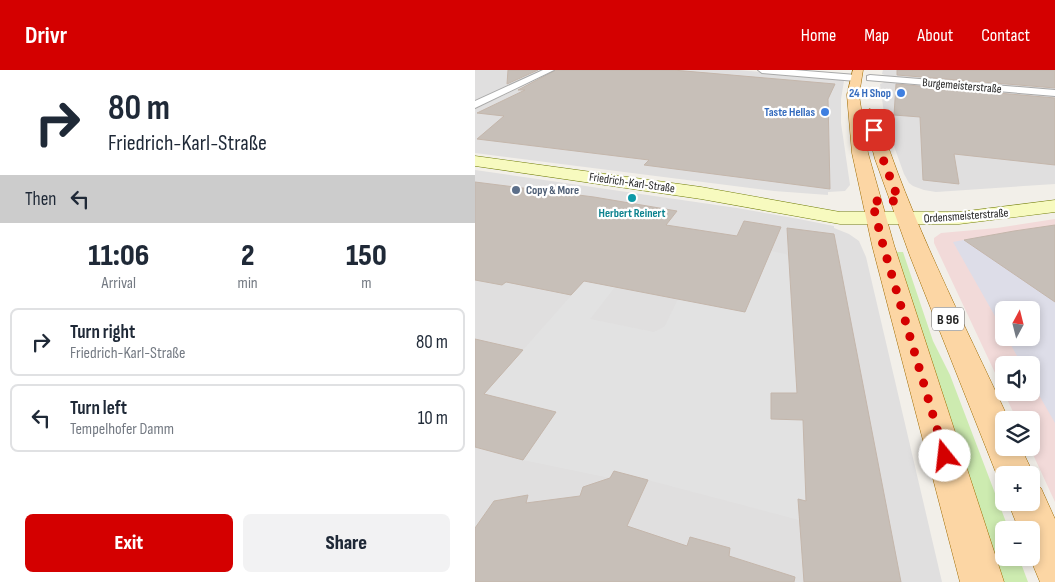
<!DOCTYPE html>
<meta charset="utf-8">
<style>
body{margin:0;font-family:"Sofia Sans Condensed",sans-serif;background:#f2f2f3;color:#1f2937;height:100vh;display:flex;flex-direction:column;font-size:19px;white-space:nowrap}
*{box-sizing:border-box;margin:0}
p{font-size:16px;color:#747a83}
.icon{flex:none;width:28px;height:28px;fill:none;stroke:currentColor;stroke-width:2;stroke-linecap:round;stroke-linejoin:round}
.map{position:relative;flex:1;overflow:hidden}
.drawer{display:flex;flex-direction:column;background:#fff;width:475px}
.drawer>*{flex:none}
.banner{background:#fff;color:#1f2937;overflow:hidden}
.needle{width:32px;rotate:7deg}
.tools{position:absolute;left:520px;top:231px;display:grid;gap:10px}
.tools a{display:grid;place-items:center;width:45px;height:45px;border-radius:8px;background:#fff;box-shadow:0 2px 8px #0003;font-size:25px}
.pin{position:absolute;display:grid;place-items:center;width:42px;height:42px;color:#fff;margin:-21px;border-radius:10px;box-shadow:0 2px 8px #0006}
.me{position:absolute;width:55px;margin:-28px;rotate:344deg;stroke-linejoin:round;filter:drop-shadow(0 0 4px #0008)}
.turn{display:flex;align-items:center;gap:18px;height:105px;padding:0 25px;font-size:22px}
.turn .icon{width:65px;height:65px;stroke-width:2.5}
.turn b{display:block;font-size:35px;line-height:42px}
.then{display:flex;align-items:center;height:48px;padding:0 25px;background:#0003;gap:10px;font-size:19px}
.eta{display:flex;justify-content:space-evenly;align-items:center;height:85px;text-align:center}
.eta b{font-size:30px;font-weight:800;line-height:35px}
.button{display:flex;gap:10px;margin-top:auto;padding:10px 25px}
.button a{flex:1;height:58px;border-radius:8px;background:#d40000;color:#fff;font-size:20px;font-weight:800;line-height:58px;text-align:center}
.button a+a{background:#f2f2f3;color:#1f2937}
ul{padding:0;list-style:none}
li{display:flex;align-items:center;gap:15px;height:68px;margin:0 10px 8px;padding:0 15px;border:2px solid #e0e1e3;border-radius:8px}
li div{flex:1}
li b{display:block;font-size:19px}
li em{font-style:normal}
header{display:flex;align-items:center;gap:30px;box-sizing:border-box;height:70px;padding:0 25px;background:#d40000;color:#fff}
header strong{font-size:24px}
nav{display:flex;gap:28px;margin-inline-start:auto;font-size:18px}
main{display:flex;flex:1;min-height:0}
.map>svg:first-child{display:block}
.residential{fill:#e0dfdf}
.commercial{fill:#f2dad9;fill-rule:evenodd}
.grass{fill:#cdebb0}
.parking{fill:#e2e2e2}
.plaza{fill:#dddde8}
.building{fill:#c7bfb8;stroke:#c4b6ab}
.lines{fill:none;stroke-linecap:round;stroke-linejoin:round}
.street-casing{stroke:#a9a9a9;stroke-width:2}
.secondary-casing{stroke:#707d05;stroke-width:1}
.primary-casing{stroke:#a06b00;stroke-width:1}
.street{fill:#fff;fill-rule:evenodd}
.secondary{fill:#f7fabf;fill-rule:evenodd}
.primary{fill:#fcd6a4;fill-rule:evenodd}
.route{stroke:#d40000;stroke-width:9;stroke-dasharray:0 16.2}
.shop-dot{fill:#3f7fe0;stroke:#fff;stroke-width:2}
.service-dot{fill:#5c6f8a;stroke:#fff;stroke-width:2}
.culture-dot{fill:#0f9aa8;stroke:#fff;stroke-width:2}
.labels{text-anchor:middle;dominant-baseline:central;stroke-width:4.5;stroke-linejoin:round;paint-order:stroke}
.far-street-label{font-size:12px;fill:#222;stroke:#fff}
.far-shop-label{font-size:12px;font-weight:bold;fill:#366cbe;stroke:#fff;text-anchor:end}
.far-service-label{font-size:12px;font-weight:bold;fill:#4e5e75;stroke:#fff;text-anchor:start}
.far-culture-label{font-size:12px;font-weight:bold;fill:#0d838f;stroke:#fff}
.shield{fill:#fff;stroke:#646464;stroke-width:1}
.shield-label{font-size:14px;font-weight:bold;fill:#222}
</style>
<header>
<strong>Drivr</strong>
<nav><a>Home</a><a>Map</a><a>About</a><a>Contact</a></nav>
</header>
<main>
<section class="drawer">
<div class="banner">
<div class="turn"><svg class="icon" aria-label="right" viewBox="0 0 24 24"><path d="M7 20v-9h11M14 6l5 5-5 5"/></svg><div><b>80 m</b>Friedrich-Karl-Straße</div></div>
<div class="then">Then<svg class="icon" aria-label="left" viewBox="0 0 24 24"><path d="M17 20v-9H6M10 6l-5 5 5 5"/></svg></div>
</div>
<div class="eta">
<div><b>11:06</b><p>Arrival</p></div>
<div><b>2</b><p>min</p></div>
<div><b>150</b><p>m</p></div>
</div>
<ul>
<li><svg class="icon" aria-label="right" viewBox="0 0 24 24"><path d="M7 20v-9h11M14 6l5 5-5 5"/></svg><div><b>Turn right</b><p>Friedrich-Karl-Straße</p></div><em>80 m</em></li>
<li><svg class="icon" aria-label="left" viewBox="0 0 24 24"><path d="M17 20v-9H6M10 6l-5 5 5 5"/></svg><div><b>Turn left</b><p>Tempelhofer Damm</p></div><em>10 m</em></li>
</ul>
<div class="button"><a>Exit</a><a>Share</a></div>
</section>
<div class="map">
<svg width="580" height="512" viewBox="0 0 580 512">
<rect width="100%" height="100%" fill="#f2efe9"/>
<g class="residential">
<polygon points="0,0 68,0 0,31"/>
<polygon points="82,0 264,0 367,9 369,11 366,29 366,53 375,115 370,121 353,122 353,125 299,121 0,83 0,39"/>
<polygon points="408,0 580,0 580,20 415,7 407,4"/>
<polygon points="410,12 580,25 580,114 461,122 449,120 438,116 434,113 429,104 410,51 405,14"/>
<polygon points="0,100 262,138 324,149 359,156 359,158 374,164 384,171 391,187 467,512 0,512"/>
</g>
<path class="commercial" d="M580,149V432L555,378H556V350H542L529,323L556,322V295H529V322L459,173V168L466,163L522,158ZM529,240H556V268H529Z"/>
<polygon class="grass" points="420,182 428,182 458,271 475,305 534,460 529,460 529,488 544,488 553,512 527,512"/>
<polygon class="parking" points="295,181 311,184 316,188 322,323 296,324 296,349 328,349 331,431 323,429 324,450 139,401 135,408 48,390 81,343 9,324 109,211 140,217 115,249 179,262 190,256 203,229 270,242"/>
<polygon class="plaza" points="509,166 580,232 580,353 556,311 556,295 547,295 532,268 556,268 556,240 529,240 529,262 478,172"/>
<g class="building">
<polygon points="33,0 63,0 32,14"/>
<polygon points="81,0 198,0 360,14 353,29 355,119 169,95 174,90 2,69 29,46 2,43 50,20 43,20"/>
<polygon points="422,0 580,0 580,18 422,5"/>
<polygon points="421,14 580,28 580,95 479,84 484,114 448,110 445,47 419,45"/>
<polygon points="0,112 119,127 202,141 191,155 262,166 269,151 306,157 270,242 109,211 96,225 31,212 27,215 0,210"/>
<polygon points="580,155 580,232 489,170 539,161"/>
<polygon points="312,158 359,164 426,512 329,512 323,429 331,431 328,350 296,349 296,323 322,323"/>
<polygon points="0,269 48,280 9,324 81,342 48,390 0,377"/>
<polygon points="139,401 173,410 152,456 212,476 215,467 255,478 254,486 320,507 319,512 0,512 0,458 19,431 53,425 51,433 105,426 108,417 135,408"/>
</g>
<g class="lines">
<g class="street-casing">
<g id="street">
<polygon points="68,0 79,0 0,38 0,31"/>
<polygon points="283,0 319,0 381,5 386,8 381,11 287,3"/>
<polygon points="395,5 580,20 580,26 392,10 392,6"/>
</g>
</g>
<g class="secondary-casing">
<polygon id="secondary" points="0,86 226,117 365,142 484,142 580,130 580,142 484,154 365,154 226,129 0,96"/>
</g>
<g class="primary-casing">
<g id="primary">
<polygon points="378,0 388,0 384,25 393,83 419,175 529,512 485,512 397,175 377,83 372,25"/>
<path d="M395,39L402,43C435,149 487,249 534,350H529V378H546L559,405L556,411V405H529V419L527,418L435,186L400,89L388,43Z"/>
<polygon points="556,414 566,418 580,449 580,512 565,512 555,488 556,488 556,460 544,460 533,432 556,432"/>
</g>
</g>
<use href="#street" class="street"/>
<use href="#secondary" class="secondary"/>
<use href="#primary" class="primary"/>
</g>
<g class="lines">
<polyline class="route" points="399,60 408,89 424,131 397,131 408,175 470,386"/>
</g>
<g class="shop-dot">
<circle cx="426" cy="23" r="5"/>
<circle cx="350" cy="42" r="5"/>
</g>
<circle class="service-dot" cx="41" cy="120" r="5"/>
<circle class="culture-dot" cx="157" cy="128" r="5"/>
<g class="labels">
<g class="far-street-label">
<text transform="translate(487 16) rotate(5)">Burgemeisterstraße</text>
<text transform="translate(157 113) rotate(8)">Friedrich-Karl-Straße</text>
<text transform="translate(491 146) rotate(-4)">Ordensmeisterstraße</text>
</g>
<g class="far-shop-label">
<text x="416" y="23">24 H Shop</text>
<text x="340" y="42">Taste Hellas</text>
</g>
<g class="far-service-label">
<text x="51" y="120">Copy &amp; More</text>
</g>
<g class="far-culture-label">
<text x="157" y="143">Herbert Reinert</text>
</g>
<rect class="shield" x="457" y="237.5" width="32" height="23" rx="4"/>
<g class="shield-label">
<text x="473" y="249">B 96</text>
</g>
</g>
</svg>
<div class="tools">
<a><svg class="needle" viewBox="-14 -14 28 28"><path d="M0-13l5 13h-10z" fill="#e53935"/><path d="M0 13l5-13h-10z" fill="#747a83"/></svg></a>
<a><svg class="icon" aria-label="sound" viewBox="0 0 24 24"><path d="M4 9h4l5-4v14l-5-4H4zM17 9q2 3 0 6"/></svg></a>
<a><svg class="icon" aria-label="layers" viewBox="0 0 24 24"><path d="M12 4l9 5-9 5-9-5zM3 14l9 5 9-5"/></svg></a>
<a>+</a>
<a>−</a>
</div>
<div class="pin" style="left:399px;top:60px;background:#d93025"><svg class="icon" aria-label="arrive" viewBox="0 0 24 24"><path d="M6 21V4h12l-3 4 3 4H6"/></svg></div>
<svg class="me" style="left:470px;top:386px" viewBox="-20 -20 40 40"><circle r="19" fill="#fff"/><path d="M0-13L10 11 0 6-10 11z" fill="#d40000"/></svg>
</div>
</main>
